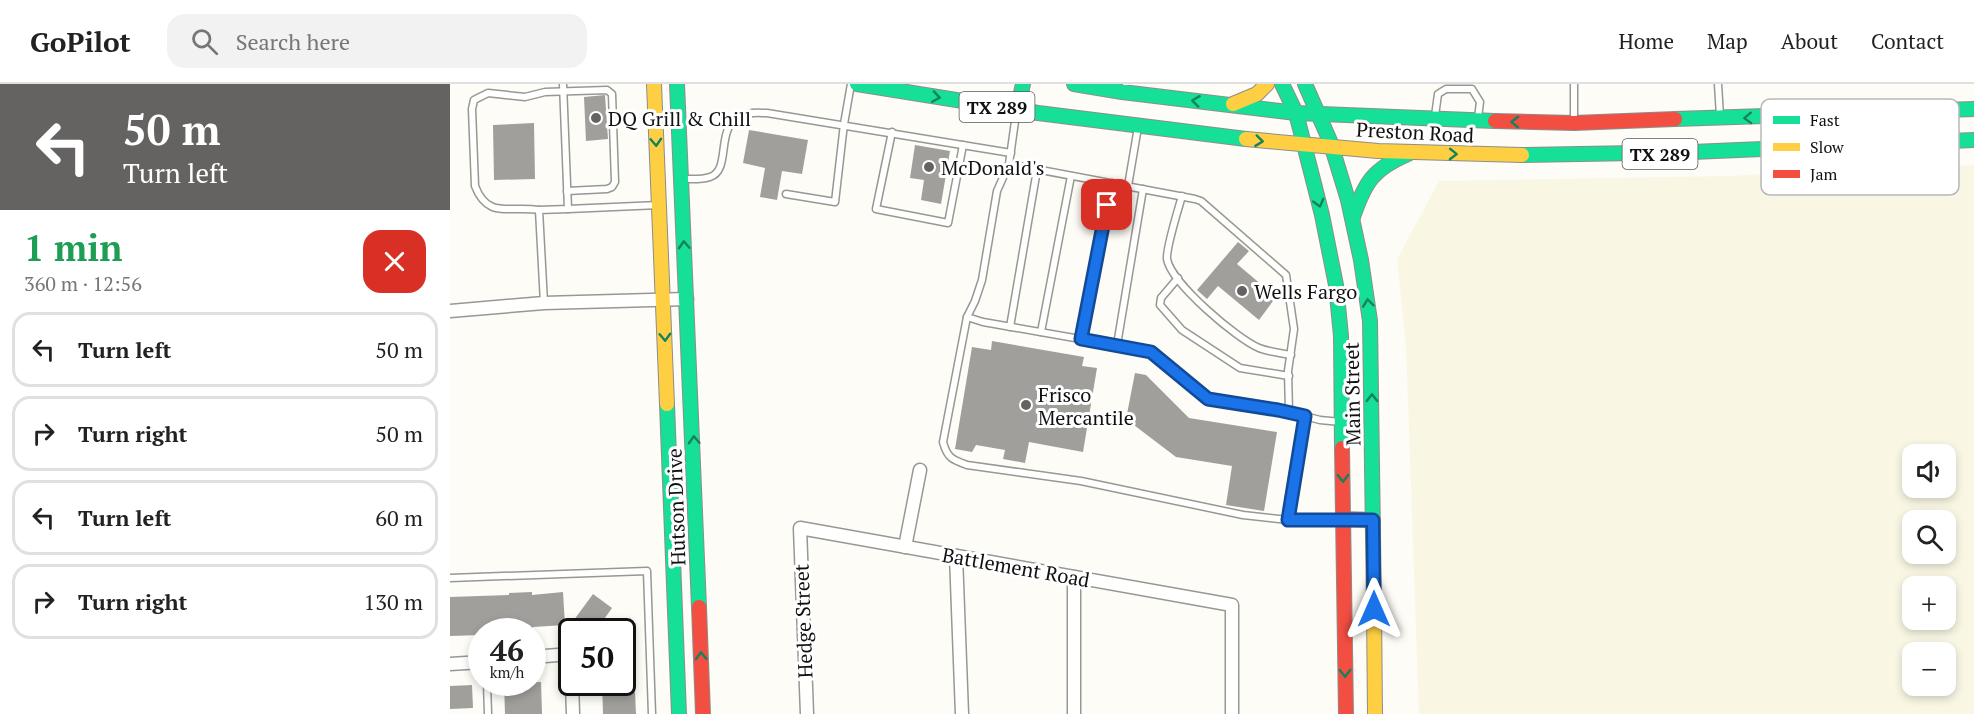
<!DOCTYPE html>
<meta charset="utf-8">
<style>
body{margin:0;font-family:"PT Serif",serif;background:#f2f2f2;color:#222;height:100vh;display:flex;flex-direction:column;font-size:22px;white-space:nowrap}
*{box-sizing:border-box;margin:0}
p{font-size:20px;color:#767676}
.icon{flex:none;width:33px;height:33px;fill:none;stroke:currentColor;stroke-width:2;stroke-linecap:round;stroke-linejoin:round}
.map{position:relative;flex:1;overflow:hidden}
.side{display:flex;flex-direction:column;background:#fff;width:450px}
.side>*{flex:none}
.banner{background:#646362;color:#fff;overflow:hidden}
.tools{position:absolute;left:1452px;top:360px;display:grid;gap:12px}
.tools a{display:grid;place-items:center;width:54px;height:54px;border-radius:12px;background:#fff;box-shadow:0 3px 9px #0003;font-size:30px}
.speed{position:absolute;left:18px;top:534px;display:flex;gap:12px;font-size:30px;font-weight:700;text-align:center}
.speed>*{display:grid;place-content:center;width:78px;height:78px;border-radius:50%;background:#fff;box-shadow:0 3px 9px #0003;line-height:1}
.speed small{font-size:15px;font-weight:400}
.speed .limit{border:3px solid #111;border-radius:9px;background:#fff;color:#111}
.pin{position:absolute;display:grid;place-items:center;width:51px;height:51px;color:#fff;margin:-26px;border-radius:12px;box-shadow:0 3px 9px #0006}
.me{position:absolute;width:66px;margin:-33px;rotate:0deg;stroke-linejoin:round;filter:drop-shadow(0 0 4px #0008)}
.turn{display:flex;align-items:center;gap:21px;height:126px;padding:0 24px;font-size:27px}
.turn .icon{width:78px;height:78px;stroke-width:2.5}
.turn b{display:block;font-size:42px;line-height:51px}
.round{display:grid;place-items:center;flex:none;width:63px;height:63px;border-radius:18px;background:#f2f2f2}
.overview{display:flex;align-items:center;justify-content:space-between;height:102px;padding:0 24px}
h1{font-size:36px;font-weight:700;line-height:45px;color:#1e9e55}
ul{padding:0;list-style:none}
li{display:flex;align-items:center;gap:18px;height:75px;margin:0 12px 9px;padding:0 12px;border:3px solid #e0e0e0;border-radius:18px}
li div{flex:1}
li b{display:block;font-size:22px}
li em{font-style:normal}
header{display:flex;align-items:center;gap:36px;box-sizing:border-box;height:84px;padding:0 30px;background:#fff;border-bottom:2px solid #e0e0e0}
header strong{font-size:28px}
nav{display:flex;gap:33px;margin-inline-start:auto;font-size:21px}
.search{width:420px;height:54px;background:#f2f2f2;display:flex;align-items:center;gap:15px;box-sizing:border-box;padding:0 21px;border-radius:18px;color:#767676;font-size:22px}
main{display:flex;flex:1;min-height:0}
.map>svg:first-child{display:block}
.farmland{fill:#f9f7e4;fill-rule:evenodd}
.building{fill:#a19f9c}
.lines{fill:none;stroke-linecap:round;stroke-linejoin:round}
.lane-casing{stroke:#979795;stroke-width:9}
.street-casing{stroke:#979795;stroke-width:15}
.fast-casing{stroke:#8e8d8b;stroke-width:16}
.slow-casing{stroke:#8e8d8b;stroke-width:16}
.jam-casing{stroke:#8e8d8b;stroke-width:16}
.lane{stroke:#fffffe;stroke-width:6}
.street{stroke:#fffffe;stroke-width:12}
.fast{stroke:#16e098;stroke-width:14}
.slow{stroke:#ffcf43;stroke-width:14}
.jam{stroke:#f24e42;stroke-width:14}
.oneway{stroke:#14835b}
.route-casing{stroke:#114b97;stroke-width:15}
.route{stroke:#1a73e8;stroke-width:10}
.poi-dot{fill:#646362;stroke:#fff;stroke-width:2}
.labels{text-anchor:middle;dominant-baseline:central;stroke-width:6;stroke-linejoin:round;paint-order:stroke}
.shield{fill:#fff;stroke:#585858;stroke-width:1.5}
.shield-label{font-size:18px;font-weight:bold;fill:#111}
.poi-label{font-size:20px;fill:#111;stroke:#fff;text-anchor:start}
.street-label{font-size:20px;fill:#111;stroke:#fff}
.key{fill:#fff;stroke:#b8b8b8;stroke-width:1.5}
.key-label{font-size:16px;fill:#111}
</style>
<header>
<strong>GoPilot</strong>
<div class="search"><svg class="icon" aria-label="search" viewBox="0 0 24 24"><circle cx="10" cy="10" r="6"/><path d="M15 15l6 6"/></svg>Search here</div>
<nav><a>Home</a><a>Map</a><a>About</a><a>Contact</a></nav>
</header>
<main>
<section class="side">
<div class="banner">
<div class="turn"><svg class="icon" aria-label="left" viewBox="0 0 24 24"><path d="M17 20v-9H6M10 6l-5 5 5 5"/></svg><div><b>50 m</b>Turn left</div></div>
</div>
<div class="overview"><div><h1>1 min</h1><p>360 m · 12:56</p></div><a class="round" style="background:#d93025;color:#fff"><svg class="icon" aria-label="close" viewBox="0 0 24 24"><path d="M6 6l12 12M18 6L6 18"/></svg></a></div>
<ul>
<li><svg class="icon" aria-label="left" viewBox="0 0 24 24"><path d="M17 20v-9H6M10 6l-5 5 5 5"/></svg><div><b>Turn left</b></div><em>50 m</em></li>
<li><svg class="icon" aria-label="right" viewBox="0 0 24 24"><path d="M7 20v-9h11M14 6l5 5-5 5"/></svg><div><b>Turn right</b></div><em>50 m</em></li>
<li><svg class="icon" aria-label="left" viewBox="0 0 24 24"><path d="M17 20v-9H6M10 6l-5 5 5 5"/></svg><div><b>Turn left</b></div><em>60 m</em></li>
<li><svg class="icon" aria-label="right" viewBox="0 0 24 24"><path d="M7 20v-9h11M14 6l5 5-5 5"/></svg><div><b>Turn right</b></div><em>130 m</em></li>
</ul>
</section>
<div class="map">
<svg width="1524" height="630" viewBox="0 0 1524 630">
<rect width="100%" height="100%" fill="#fdfcf7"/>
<path class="farmland" d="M1524,81V630H969L956,263L947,175L989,97L1276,92ZM1462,370H1496V404H1462ZM1462,436H1496V470H1462ZM1462,502H1496V536H1462ZM1462,568H1496V602H1462Z"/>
<g class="building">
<polygon points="155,11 158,55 136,57 134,13"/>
<polygon points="84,39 85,95 44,96 43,41"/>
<polygon points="299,46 358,56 352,90 332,87 327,116 310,113 315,84 293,79"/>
<polygon points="465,61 500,67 491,120 471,116 474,96 460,94"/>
<polygon points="788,158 799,167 787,180 826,213 809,236 768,202 757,215 747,206"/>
<polygon points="542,257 634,273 632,282 647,284 633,368 579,358 575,379 553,375 555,366 526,361 522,368 505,365 522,263 541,266"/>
<polygon points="685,289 696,291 739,334 827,348 814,427 776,421 782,382 726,373 676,335"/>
<polygon points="82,508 82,511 113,508 115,541 83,543 83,548 32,548 32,551 0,552 0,513 59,511 59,509"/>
<polygon points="143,510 162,524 145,548 131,548 121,540"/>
<polygon points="183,564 186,630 153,630 152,598 172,598 172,565"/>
<polygon points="91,598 92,630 55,630 54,599"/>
<polygon points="22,601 23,624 0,625 0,602"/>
</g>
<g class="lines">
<g class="lane-casing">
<g id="lane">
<polyline points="1268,0 1270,32"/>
<polyline points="566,30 559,80 547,107 532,196 525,217 517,233 533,238 693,266 712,276 758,315 828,325 870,336 891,338"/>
<polyline points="985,32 988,10 996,5 1022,5 1030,18 1028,34"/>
<polyline points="1124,38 1124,0"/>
<polyline points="442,48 426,125 498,139 513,61"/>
<polyline points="559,80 745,115 751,117 836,191 844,245 838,287 839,328"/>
<path d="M232,95C240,95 252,96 260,93C284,85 261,36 298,30C304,28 311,29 317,29L561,69"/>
<polyline points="678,102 688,43"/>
<polyline points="336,110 385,118 394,40 401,0"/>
<path d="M732,112C728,126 716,164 717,175C721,199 787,255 809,264C819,268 831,269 841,271"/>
<polyline points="118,125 209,121"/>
<path d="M89,126C60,121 38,136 25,102L22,25L24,16L38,9L75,13L95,8L157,6L162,10L165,98L162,103L157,105L117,107"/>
<polyline points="728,194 711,214 710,221 732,246 790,284 839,292"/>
<polyline points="94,219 89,126 118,125 113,0"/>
<path d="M517,233L493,358C497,374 503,376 517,381L631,397L793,431L838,436L891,435"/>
<polyline points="560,243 587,86"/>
<polyline points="591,248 621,92"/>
<polyline points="631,255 662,99"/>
<polyline points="667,261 693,105"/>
<polyline points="838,436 855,332"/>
<polyline points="0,494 197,487 202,630"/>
<polyline points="37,598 38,630"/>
</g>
</g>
<g class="street-casing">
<g id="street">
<polyline points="0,227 94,219 237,215"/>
<polyline points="455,463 470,386"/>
<polyline points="506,472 512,630"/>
<polyline points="82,573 121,570 122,583"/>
<polyline points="0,580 32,578"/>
<polyline points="122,598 123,630"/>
<polyline points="357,630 350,444 782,521 782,630"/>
<polyline points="624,630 624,493"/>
</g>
</g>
<g class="fast-casing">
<g id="fast">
<polyline points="227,0 249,523"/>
<polyline points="407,0 588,29 796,55"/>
<polyline points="624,0 672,8 846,29 1045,37"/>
<polyline points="832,0 846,29 872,131 886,201 891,252 892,364"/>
<polyline points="855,0 880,57 898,116 911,176 920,237 924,524"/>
<polyline points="567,27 573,0"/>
<polyline points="1225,35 1524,25"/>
<polyline points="1072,71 1242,68 1524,56"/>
<path d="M903,133C915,98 923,85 958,70"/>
<polyline points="217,320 229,630"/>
</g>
</g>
<g class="slow-casing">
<g id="slow">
<polyline points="204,0 217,320"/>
<polyline points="783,20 807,10 817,0"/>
<polyline points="796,55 928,67 1072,71"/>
<polyline points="924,524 925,630"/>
</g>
</g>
<g class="jam-casing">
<g id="jam">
<polyline points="1045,37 1124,39 1225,35"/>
<polyline points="892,364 896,630"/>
<polyline points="893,435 923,436"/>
<polyline points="249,523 253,630"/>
</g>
</g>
<use href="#lane" class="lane"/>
<use href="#street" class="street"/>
<use href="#fast" class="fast"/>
<use href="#slow" class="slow"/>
<use href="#jam" class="jam"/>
</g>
<defs><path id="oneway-chevron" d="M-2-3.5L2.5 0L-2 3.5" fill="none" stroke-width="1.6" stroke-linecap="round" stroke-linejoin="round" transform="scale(1.5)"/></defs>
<g class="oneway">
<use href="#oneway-chevron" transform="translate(486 13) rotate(9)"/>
<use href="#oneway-chevron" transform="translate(746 17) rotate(-173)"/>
<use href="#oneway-chevron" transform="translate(1298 34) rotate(178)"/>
<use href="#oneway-chevron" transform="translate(1065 38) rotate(-179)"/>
<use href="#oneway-chevron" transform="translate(809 57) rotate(7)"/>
<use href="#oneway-chevron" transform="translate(206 58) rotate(87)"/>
<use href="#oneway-chevron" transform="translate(1003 70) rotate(1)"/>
<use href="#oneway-chevron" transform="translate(869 119) rotate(75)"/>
<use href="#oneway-chevron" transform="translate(234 161) rotate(-93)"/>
<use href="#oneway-chevron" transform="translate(918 219) rotate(-97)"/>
<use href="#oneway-chevron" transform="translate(215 253) rotate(88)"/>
<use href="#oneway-chevron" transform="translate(922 314) rotate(-90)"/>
<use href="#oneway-chevron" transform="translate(244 356) rotate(-93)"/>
<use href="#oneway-chevron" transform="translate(893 394) rotate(90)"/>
<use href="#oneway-chevron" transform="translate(251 572) rotate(-92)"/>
<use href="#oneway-chevron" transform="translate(895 589) rotate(89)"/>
</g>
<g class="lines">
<g class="route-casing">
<polyline id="route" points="657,121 631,255 701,268 758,315 828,326 855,332 838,436 923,436 924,525"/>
</g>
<use href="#route" class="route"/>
</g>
<g class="poi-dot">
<circle cx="146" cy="34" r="6"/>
<circle cx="479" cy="83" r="6"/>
<circle cx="792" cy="207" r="6"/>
<circle cx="576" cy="321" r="6"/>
</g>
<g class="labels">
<g class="shield">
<rect x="509.5" y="8" width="75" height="30" rx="4.5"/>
<rect x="1172.5" y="55" width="75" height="30" rx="4.5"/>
</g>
<g class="shield-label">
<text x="547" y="23">TX 289</text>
<text x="1210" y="70">TX 289</text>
</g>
<g class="poi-label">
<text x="158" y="34">DQ Grill &amp; Chill</text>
<text x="491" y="83">McDonald's</text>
<text x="804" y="207">Wells Fargo</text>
<text x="588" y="310">Frisco<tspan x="588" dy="23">Mercantile</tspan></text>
</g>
<g class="street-label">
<text transform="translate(965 48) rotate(3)">Preston Road</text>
<text transform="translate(902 310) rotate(-91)">Main Street</text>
<text transform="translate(226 423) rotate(-92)">Hutson Drive</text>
<text transform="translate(566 483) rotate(10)">Battlement Road</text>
<text transform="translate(353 537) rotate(-92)">Hedge Street</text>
</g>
</g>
<rect x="1311" y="15" width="198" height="96" rx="9" class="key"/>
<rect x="1323" y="32" width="27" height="8" fill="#16e098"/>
<rect x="1323" y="59" width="27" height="8" fill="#ffcf43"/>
<rect x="1323" y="86" width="27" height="8" fill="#f24e42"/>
<g class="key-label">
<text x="1360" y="42">Fast</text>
<text x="1360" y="69">Slow</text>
<text x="1360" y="96">Jam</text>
</g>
</svg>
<div class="tools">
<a><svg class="icon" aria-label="sound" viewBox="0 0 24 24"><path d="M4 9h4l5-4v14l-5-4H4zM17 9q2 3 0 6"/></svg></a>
<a><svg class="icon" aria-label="search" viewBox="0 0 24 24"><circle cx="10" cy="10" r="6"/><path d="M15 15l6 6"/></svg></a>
<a>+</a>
<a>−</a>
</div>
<div class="speed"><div>46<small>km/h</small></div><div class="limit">50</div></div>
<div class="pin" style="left:657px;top:121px;background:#d93025"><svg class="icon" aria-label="arrive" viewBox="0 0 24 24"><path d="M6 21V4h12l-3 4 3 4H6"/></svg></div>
<svg class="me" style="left:924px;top:525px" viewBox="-20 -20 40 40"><path d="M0-17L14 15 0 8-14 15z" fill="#1a73e8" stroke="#fff" stroke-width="4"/></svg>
</div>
</main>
